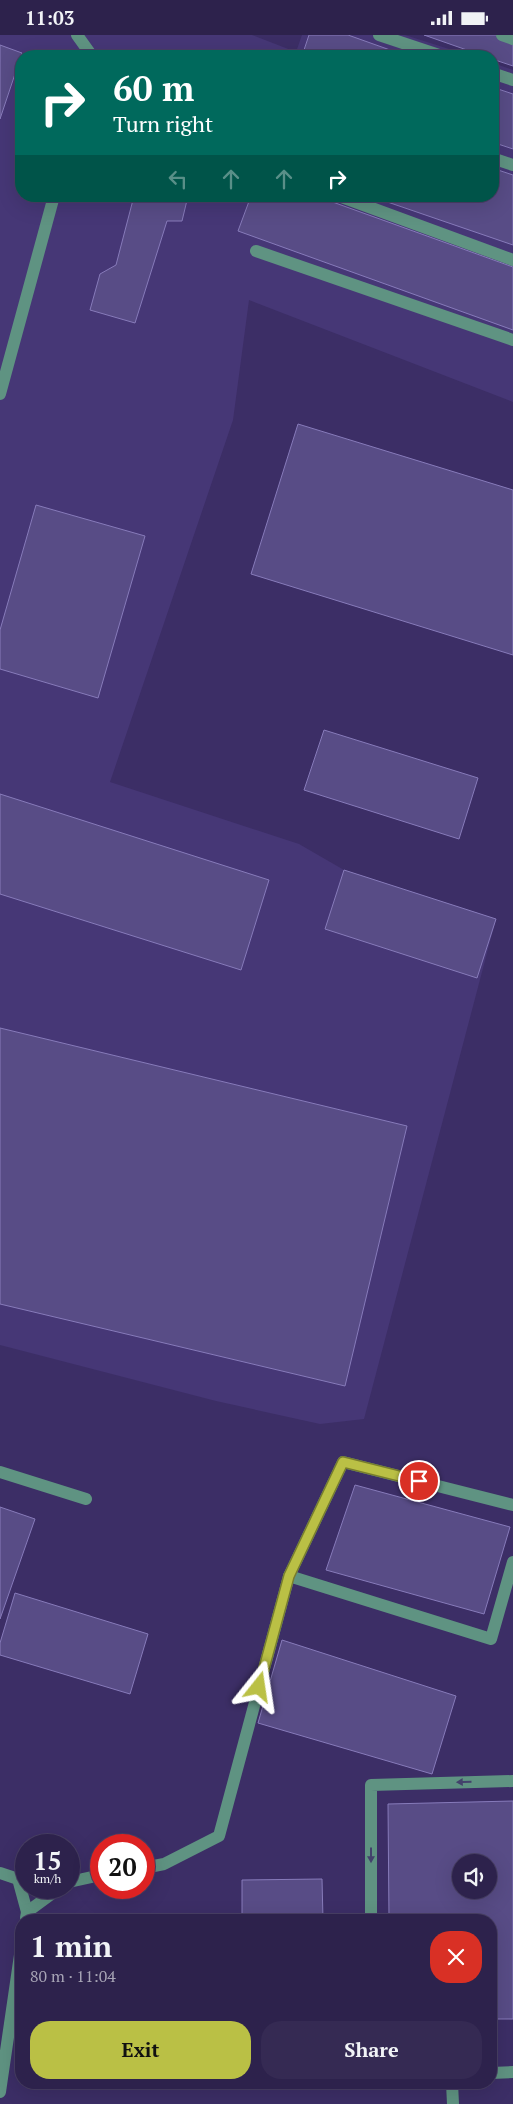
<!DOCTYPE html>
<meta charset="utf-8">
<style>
body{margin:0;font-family:"PT Serif",serif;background:#352a53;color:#f1f3f6;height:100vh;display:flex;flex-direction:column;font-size:19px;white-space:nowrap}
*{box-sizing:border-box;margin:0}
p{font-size:16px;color:#a7a4b5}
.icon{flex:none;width:28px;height:28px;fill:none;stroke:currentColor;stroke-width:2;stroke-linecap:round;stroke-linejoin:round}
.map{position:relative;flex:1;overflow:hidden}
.side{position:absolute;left:15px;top:1879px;width:482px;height:175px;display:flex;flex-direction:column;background:#2d224c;border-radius:20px;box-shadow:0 5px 20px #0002,0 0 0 1px #483f64}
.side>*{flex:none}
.hud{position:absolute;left:15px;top:15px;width:484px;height:152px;border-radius:20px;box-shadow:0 5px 20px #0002,0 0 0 1px #483f64;background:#00695c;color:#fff;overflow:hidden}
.buttons{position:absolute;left:452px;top:1819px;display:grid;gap:10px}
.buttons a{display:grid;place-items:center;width:45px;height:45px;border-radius:50%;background:#2d224c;box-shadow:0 5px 20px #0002,0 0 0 1px #483f64;font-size:25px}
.speed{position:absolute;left:15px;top:1799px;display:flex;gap:10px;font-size:25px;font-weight:700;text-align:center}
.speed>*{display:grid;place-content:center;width:65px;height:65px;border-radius:50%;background:#2d224c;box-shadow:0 5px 20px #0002,0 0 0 1px #483f64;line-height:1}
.speed small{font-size:12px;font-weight:400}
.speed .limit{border:8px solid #d22;background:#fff;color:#111}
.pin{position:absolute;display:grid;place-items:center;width:42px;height:42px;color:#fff;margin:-21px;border:2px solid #fff;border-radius:50%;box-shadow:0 1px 5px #0007}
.me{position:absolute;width:55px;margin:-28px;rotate:15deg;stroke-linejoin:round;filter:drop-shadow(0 0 4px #0008)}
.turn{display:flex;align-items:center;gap:18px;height:105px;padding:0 15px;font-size:22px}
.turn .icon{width:65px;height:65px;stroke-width:2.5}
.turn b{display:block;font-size:35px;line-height:42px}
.lanes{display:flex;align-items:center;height:48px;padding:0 15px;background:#0003;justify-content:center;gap:25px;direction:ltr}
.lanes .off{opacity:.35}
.round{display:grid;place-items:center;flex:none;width:52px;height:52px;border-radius:20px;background:#352a53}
.overview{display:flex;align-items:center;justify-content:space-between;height:85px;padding:0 15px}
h1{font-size:30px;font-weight:700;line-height:38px}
.primary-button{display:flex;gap:10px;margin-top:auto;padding:10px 15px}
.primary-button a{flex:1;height:58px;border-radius:20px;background:#bac045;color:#111;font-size:20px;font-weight:700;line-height:58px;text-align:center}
.primary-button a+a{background:#352a53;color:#f1f3f6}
.status{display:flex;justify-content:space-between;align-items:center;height:35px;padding:0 25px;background:#2d224c;direction:ltr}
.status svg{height:14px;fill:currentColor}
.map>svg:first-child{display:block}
.built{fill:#463776}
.building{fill:#584c86;stroke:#877bba;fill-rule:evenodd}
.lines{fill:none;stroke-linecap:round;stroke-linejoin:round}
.minor{stroke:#5f9382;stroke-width:12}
.oneway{fill:#43426c}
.route-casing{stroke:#797d2d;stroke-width:12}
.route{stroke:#bac045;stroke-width:9}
</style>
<div class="status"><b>11:03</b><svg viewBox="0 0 49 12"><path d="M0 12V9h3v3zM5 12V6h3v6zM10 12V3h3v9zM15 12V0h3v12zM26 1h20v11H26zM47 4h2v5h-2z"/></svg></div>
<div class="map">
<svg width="513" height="2069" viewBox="0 0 513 2069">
<rect width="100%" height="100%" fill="#3c2e66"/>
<polygon class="built" points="0,0 252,0 296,17 302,0 405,0 471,21 21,21 21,161 492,161 493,28 513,35 513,367 249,265 233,385 110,747 299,809 344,835 496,884 364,1384 320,1389 216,1366 0,1310"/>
<g class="building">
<polygon points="309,0 348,0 407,21 302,21"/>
<polygon points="424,0 513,0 513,31 492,24 492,21 484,21"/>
<polygon points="0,10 22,18 0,84"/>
<polygon points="492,52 513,59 513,114 492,107"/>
<polygon points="492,133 513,140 513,210 370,161 492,161"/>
<polygon points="134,161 188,161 182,186 167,186 135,288 90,275 100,239 116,230"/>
<polygon points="251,161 316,161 513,232 513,295 238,196"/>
<polygon points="298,389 513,455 513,620 251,539"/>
<polygon points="36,470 145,501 98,663 0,634 0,595"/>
<polygon points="324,695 478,743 459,804 304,755"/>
<polygon points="0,759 269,845 241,935 0,859"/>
<polygon points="344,835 496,884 477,943 325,894"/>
<polygon points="0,993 407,1091 345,1351 0,1269"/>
<polygon points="355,1450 510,1492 484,1579 326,1535"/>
<polygon points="0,1472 35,1484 0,1584"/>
<polygon points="15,1558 148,1599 130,1659 0,1620 0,1608"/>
<polygon points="282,1605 456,1661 432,1739 258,1688"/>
<path d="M513,1766V1984H491V1885H389L388,1769ZM461,1828H489V1855H461Z"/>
<polygon points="322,1844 323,1885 242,1885 242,1845"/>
</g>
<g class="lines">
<g class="minor">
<polyline points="77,0 92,21"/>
<polyline points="379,0 442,21"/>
<polyline points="502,0 513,4"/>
<polyline points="492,38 513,45"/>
<polyline points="492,123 513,130"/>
<polyline points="339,161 513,225"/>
<polyline points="256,216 513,305"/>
<polyline points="0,359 54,161"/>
<polyline points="0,1437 86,1464"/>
<polyline points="289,1541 343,1427 513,1470"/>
<polyline points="144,1833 164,1829 219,1801 289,1541 491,1604 513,1527"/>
<polyline points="0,1838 18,1844 27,1877"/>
<polyline points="69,1847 101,1840"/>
<polyline points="26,1883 27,1877 61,1852"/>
<polyline points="371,1885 371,1750 513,1746"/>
<polyline points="491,2038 513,2037"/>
<polyline points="452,2048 453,2069"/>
<polyline points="0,2057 21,1913"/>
</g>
</g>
<defs><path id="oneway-solid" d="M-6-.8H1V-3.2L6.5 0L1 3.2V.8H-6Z" transform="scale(1.25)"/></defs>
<g class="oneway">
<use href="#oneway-solid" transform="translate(464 1747) rotate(178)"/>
<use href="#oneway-solid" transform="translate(371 1820) rotate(90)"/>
</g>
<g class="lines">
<g class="route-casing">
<polyline id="route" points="259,1652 289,1541 343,1427 419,1446"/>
</g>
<use href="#route" class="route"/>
</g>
</svg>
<div class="buttons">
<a><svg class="icon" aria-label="sound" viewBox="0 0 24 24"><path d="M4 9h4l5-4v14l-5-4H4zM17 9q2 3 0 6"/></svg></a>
</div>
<div class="speed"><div>15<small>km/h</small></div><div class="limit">20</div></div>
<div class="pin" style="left:419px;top:1446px;background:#d93025"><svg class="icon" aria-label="arrive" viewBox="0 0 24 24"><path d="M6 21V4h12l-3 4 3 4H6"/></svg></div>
<svg class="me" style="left:259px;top:1652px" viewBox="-20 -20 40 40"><path d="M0-17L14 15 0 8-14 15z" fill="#bac045" stroke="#fff" stroke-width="4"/></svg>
<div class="hud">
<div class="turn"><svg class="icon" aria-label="right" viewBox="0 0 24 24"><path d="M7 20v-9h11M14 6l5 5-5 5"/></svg><div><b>60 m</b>Turn right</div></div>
<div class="lanes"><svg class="icon off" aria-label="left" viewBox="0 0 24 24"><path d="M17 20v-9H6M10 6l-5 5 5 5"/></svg><svg class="icon off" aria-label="ahead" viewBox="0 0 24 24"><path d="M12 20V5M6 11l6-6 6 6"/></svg><svg class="icon off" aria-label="ahead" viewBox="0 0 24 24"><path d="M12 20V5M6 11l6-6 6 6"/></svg><svg class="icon" aria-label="right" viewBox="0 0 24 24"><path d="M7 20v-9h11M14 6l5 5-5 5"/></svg></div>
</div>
<section class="side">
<div class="overview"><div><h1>1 min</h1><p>80 m · 11:04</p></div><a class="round" style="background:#d93025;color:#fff"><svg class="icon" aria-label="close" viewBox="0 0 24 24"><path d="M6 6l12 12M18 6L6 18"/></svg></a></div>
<div class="primary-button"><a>Exit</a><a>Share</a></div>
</section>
</div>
